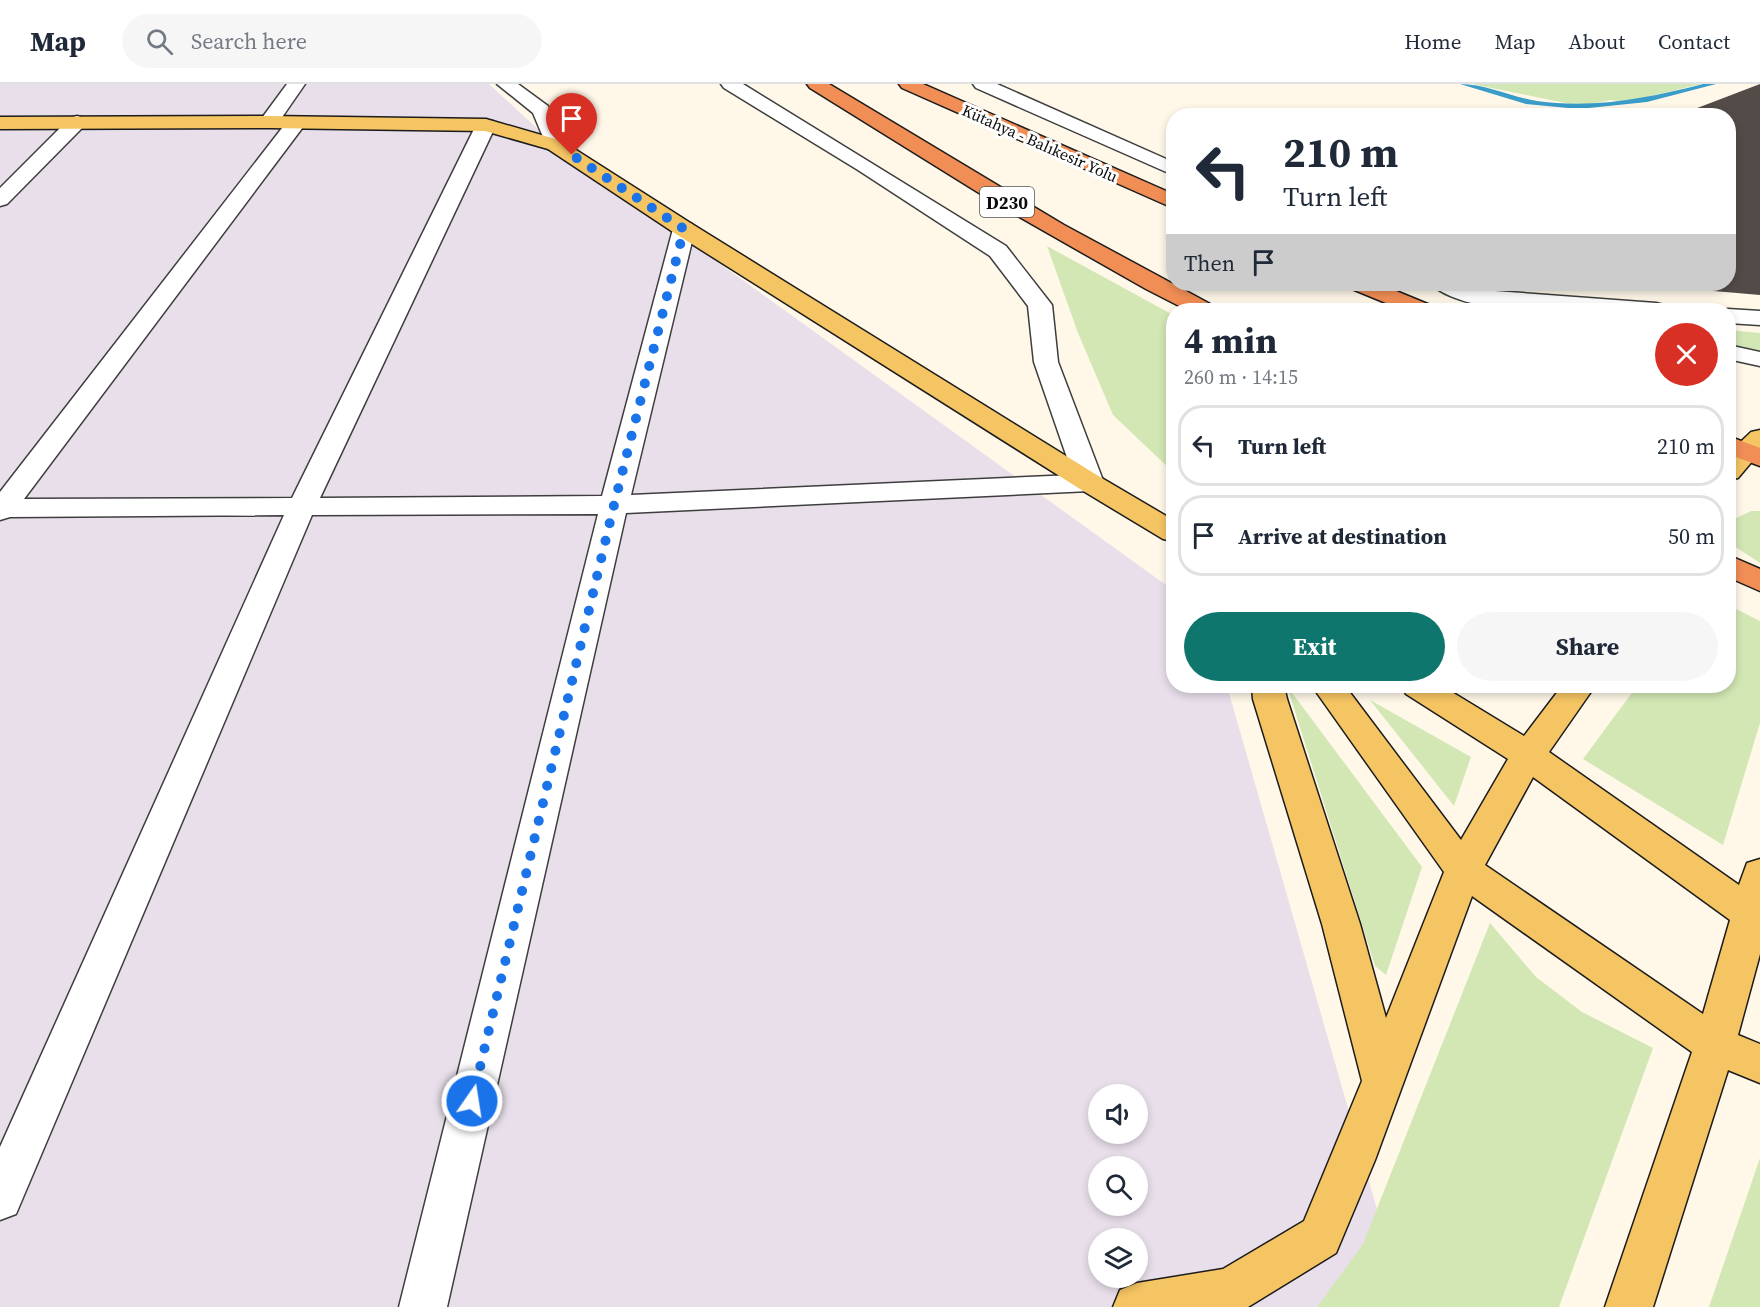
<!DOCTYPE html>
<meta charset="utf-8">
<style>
body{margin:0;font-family:"Source Serif 4",serif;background:#f6f6f7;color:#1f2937;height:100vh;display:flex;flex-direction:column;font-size:22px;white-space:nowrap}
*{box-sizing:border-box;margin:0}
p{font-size:20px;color:#747a83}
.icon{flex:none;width:33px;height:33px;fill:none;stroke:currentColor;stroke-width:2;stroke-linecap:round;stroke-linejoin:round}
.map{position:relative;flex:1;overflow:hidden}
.details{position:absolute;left:1166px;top:219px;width:570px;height:390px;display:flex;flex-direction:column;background:#fff;border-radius:24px;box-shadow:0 3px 9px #0003}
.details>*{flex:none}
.banner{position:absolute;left:1166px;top:24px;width:570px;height:183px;border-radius:24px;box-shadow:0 3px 9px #0003;background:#fff;color:#1f2937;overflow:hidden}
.buttons{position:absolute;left:1088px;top:1000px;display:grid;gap:12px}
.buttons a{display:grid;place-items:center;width:60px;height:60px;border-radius:50%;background:#fff;box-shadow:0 3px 9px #0003;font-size:30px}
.pin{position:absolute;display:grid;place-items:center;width:51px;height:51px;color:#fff;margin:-62px -26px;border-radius:50% 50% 50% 0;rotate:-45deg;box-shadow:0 0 6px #0007}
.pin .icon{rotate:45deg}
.me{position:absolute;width:66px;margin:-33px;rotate:13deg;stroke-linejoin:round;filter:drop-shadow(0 0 4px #0008)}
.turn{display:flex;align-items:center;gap:21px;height:126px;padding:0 18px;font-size:27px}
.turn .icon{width:78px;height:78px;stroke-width:2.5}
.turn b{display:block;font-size:42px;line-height:51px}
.then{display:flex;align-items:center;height:57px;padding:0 18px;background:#0003;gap:12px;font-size:22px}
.round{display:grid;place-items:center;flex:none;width:63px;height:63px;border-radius:32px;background:#f6f6f7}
.overview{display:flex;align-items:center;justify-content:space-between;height:102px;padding:0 18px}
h1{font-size:36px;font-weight:700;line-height:45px}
.button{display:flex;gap:12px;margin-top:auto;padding:12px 18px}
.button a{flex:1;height:69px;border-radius:36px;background:#0f766e;color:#fff;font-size:24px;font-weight:700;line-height:69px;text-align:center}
.button a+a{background:#f6f6f7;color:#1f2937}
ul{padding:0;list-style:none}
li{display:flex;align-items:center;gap:18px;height:81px;margin:0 12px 9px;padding:0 6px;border:3px solid #e0e1e3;border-radius:24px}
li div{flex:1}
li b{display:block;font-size:22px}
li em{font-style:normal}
header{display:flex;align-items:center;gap:36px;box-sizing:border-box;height:84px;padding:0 30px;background:#fff;border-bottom:2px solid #e0e1e3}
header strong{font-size:28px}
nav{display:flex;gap:33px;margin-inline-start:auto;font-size:21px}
.search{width:420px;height:54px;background:#f6f6f7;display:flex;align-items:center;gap:15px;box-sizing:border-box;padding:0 21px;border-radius:33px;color:#747a83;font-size:22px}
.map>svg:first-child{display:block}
.industrial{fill:#e8dfea;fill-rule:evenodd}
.green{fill:#d3e7b5}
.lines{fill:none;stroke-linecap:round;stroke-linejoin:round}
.stream{fill:#399cc9;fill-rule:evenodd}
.building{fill:#534b48}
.minor-casing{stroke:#3e3e3e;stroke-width:3}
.major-casing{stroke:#1c1c1c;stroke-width:3}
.highway-casing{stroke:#1c1c1c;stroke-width:3}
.minor{fill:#fff;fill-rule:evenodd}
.major{fill:#f5c463;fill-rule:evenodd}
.highway{fill:#f18e55;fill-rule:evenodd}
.route{stroke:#1a73e8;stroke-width:10;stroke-dasharray:0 18}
.labels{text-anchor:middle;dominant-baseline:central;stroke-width:6;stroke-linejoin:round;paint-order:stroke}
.far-street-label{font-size:16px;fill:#0b0b0b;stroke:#fff}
.shield{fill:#fff;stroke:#545454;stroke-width:1.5}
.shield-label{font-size:18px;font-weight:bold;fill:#0b0b0b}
</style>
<header>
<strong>Map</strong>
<div class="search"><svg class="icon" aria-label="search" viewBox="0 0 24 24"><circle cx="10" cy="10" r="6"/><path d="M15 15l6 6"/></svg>Search here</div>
<nav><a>Home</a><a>Map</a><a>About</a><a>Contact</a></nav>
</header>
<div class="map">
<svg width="1760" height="1223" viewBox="0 0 1760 1223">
<rect width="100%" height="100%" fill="#fff8e9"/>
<path class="industrial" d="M0,0H489L555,61L1173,506V602H1227L1405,1223H0ZM1098,1011H1137V1050H1098ZM1098,1083H1137V1122H1098ZM1098,1155H1137V1194H1098Z"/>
<g class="green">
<polygon points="1472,0 1701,0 1626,18 1611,16 1580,22"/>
<polygon points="1047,162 1173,231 1173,388 1113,331 1078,249"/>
<polygon points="1728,246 1760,249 1760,270 1728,263"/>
<polygon points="1751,427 1760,427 1760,479 1734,462 1732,436"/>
<polygon points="1728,521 1760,537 1760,639 1723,761 1583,675 1637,602 1728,602"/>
<polygon points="1287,602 1422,783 1386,891 1375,882"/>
<polygon points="1370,616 1471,673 1454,722"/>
<polygon points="1490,839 1536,893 1582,928 1653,964 1559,1223 1317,1223 1363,1160"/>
<polygon points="1760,1074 1760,1223 1709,1223"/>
</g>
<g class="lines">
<path class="stream" d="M1460,0C1486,0 1511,13 1537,17C1594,25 1649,14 1703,0H1716L1647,18L1579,25L1526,20Z"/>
</g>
<polygon class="building" points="1760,0 1760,211 1644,201 1728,200 1728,32 1679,31"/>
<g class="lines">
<g class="minor-casing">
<g id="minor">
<polygon points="287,0 305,0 276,42 262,42 259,38"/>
<polygon points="497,0 518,0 548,22 565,61 562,65 548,65 533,29"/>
<polygon points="721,0 743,0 1006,162 1052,221 1058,278 1104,399 1100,405 1090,407 626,429 447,1223 399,1223 598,430 312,431 16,1130 0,1136 0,1063 284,431 10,433 0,436 0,408 289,35 303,35 306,39 24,415 292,414 476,41 479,37 493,37 496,41 320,414 602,412 673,145 676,140 684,138 692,140 695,145 631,411 1073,391 1034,278 1028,222 990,172 858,86 724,4"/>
<polygon points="973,0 997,0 1173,78 1173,91 976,4"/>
<polygon points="77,32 84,34 87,38 84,42 7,120 0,122 0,104 70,34"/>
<path d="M1432,200H1463L1481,206L1656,219L1664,221L1668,226H1566L1508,222C1493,228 1441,213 1432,200Z"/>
<polygon points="1728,225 1760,227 1760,241 1728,239 1728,226 1721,226"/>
<polygon points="1728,261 1760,268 1760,282 1728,275"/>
</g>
</g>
<g class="major-casing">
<g id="major">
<polygon points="269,32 486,35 562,57 692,140 1100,393 1173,436 1173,457 1163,455 1080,405 676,150 548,65 485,47 269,44 0,45 0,33"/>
<polygon points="1760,346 1760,368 1738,394 1728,396 1728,370 1751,348"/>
<path d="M1252,602H1284L1287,615L1360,840L1386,934L1444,788L1312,602H1345L1461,756L1508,675L1406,610L1402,602H1442L1524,652L1562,602H1595L1549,668L1739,801L1747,779L1760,775V870L1738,951L1760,960V999L1728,986L1653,1223H1605L1692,968L1472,812L1375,1076L1336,1169L1248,1223H1113L1120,1206L1137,1199L1223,1185L1304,1137L1362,997L1322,840L1253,615ZM1533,693L1730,836L1703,930L1485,781Z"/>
</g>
</g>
<g class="highway-casing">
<g id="highway">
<polygon points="807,0 829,0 1064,141 1212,221 1216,226 1187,226 1146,205 1000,122 810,4"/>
<polygon points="899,0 923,0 1173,110 1173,124 902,4"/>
<polygon points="1349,200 1379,200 1430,221 1434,226 1403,226 1352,205"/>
<polygon points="1728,352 1760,364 1760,382 1728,370"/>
<polygon points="1728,471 1760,485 1760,507 1728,493"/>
</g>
</g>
<use href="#minor" class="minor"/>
<use href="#major" class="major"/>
<use href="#highway" class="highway"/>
</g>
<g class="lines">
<polyline class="route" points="472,1017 614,421 684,145 572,71"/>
</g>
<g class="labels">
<g class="far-street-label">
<text transform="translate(1040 59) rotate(24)">Kütahya - Balıkesir Yolu</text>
</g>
<rect class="shield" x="980" y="103" width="54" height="30" rx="4.5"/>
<g class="shield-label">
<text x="1007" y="118">D230</text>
</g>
</g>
</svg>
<div class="buttons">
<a><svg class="icon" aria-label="sound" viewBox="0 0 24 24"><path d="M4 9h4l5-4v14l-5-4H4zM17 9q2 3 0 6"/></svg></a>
<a><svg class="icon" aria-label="search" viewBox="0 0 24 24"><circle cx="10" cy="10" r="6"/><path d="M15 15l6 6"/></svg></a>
<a><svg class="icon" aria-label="layers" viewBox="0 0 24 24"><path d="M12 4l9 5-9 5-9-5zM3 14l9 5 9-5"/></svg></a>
</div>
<div class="pin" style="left:572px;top:71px;background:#d93025"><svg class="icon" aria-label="arrive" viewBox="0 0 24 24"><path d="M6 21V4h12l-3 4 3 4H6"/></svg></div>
<svg class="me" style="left:472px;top:1017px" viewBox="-20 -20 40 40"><circle r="17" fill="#1a73e8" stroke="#fff" stroke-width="3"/><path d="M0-11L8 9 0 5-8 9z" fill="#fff"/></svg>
<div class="banner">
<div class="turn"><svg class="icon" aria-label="left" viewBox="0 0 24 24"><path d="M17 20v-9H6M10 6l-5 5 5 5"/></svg><div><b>210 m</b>Turn left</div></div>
<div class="then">Then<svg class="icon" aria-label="arrive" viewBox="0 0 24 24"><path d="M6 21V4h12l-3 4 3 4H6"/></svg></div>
</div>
<section class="details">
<div class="overview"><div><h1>4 min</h1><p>260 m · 14:15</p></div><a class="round" style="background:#d93025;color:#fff"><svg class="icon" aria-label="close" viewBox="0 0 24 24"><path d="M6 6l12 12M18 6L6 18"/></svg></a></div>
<ul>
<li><svg class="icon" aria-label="left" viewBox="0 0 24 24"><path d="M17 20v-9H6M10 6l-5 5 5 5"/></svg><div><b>Turn left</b></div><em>210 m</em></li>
<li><svg class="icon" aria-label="arrive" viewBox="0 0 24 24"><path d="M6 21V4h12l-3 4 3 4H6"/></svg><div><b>Arrive at destination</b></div><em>50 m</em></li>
</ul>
<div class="button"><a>Exit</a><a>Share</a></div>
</section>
</div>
